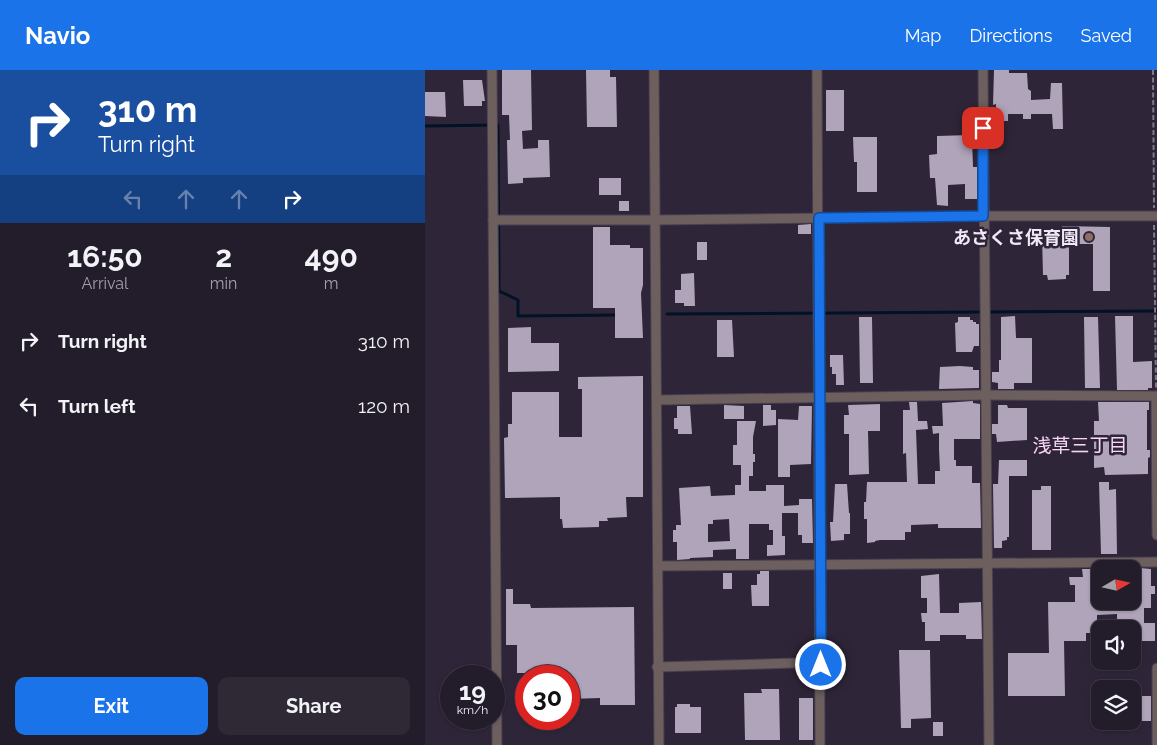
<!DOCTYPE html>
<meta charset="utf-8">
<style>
body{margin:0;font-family:Raleway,"Noto Sans JP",sans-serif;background:#2f2936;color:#f1f3f6;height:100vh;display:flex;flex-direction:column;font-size:19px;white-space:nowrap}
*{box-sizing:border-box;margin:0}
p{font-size:16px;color:#a3a1a8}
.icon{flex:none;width:28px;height:28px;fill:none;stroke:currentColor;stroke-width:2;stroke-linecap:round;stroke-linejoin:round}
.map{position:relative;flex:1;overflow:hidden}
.drawer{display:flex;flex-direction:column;background:#231c2a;width:425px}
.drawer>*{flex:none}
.banner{background:#1a4fa0;color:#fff;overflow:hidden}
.needle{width:32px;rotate:81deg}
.buttons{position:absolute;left:666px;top:490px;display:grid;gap:10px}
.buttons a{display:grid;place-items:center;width:50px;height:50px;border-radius:10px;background:#231c2a;box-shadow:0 1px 4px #0004,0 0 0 1px #403a47;font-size:25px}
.speed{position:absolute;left:15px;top:595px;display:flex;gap:10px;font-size:25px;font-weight:700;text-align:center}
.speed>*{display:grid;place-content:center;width:65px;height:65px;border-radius:50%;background:#231c2a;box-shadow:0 1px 4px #0004,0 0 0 1px #403a47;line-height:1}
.speed small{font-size:12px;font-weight:400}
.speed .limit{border:8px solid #d22;background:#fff;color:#111}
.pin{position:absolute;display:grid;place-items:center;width:42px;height:42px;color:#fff;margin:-21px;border-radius:10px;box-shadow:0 2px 8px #0006}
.me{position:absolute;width:55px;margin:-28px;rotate:0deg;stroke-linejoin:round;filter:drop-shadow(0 0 4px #0008)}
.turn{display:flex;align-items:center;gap:18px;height:105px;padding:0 15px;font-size:22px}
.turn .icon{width:65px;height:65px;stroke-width:2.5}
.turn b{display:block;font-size:35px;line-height:42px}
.lanes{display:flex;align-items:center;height:48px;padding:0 15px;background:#0003;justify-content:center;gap:25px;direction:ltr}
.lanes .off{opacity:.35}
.eta{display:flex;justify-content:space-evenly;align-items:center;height:85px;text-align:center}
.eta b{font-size:30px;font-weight:700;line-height:35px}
.button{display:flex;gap:10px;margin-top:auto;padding:10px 15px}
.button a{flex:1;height:58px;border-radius:10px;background:#1a73e8;color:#fff;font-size:20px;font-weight:700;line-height:58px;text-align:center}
.button a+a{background:#2f2936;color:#f1f3f6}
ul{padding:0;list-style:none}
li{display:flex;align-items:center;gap:15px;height:65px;padding:0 15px}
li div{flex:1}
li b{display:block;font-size:19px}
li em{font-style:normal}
header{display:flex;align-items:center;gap:30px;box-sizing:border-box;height:70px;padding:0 25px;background:#1a73e8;color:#fff}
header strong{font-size:24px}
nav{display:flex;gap:28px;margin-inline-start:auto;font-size:18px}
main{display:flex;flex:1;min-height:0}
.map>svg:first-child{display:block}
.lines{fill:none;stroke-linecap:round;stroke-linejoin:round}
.stream{stroke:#001225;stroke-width:3}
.building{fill:#b0a4bb;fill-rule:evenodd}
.minor-casing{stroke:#4a4052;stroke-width:11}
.path{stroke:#817889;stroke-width:2;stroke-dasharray:5 2.5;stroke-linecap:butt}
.minor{stroke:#6c5f5d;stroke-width:9}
.route-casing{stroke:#114b97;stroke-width:12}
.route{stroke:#1a73e8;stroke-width:9}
.education-dot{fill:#8d6e63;stroke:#2f2538;stroke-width:2}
.labels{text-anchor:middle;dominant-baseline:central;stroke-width:5;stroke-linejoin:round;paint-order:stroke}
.poi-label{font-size:18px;font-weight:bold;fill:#efe8f5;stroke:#2f2538;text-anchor:end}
.neighbourhood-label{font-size:19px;fill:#f8d4f6;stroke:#2f2538}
</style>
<header>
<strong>Navio</strong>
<nav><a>Map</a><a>Directions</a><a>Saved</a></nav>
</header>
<main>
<section class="drawer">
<div class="banner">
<div class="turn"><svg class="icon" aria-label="right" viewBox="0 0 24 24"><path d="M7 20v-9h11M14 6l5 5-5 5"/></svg><div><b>310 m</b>Turn right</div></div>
<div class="lanes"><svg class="icon off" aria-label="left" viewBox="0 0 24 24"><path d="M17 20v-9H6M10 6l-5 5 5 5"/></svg><svg class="icon off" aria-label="ahead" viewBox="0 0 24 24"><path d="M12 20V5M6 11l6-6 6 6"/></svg><svg class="icon off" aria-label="ahead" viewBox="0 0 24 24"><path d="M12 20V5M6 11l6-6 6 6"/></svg><svg class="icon" aria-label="right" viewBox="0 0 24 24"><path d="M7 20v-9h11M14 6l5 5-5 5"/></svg></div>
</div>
<div class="eta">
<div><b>16:50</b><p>Arrival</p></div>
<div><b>2</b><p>min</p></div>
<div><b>490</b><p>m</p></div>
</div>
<ul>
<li><svg class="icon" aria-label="right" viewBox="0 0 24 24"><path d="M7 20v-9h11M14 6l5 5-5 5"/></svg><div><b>Turn right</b></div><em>310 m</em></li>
<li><svg class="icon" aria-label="left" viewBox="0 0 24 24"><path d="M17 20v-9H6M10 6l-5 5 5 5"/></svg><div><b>Turn left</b></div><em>120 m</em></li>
</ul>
<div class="button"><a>Exit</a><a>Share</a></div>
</section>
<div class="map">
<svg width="732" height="675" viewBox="0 0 732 675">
<rect width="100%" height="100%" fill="#2f2538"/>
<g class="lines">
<g class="stream">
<polyline points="0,56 73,55 74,221 93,230 93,246 193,245"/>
<polyline points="242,244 732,241"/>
</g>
</g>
<g class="building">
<polygon points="77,0 106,0 107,60 97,61 98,79 113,78 113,70 124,70 125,107 98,108 98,113 83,114 82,70 85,70 84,45 77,45"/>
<polygon points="161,0 185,0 185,7 191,7 192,57 162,57"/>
<polygon points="569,0 584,0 584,3 602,3 603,19 606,21 606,30 625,29 626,13 637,13 638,59 628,59 627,44 606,44 606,49 598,49 598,44 583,44 583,51 573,51 573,41 571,41 571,34 568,35"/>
<polygon points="38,10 57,10 60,31 57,31 57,36 39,36"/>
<rect x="401" y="20" width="18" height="41"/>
<polygon points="0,22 20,22 21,47 0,46"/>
<polygon points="545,65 545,69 547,69 548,97 553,97 553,129 540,129 540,114 523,115 523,136 512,135 510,108 505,108 504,85 512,84 512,66"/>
<polygon points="428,67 452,67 452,122 432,122 432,92 429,92"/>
<rect x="174" y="108" width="22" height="17"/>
<rect x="194" y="131" width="10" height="10"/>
<polygon points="386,154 386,164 373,164 373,155"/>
<polygon points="637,156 685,157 685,221 668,221 668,174 644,174 644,205 641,205 641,209 623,210 622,205 618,205 617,166 637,165"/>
<polygon points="168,157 185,157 185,175 205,175 205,178 218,178 218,215 216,223 218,268 190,268 190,238 168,238"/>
<rect x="272" y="172" width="10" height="18"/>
<polygon points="269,203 270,236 259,236 259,233 250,233 250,220 256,220 256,204"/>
<polygon points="590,246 591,268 607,268 607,313 589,313 589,319 573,319 573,313 567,312 567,302 574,302 574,290 576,290 576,247"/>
<polygon points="690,246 708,246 708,292 727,291 727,318 723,318 723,320 692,320"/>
<polygon points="434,247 447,247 448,313 435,313"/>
<polygon points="533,247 545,247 545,250 548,250 548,252 551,252 551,254 554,254 554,276 549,276 547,282 531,282 530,253 533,252"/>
<polygon points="659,247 673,247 675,318 660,318"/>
<polygon points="292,250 307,250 309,287 292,287"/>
<polygon points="106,257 106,273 134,273 134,301 83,302 83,258"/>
<polygon points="405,285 418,285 419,315 411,315 411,304 407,304 407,297 405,297"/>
<polygon points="535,296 548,297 548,300 554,300 554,318 514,319 515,297"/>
<polygon points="218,306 218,427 201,427 202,447 182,448 183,451 174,451 174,457 138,458 137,449 135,449 135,427 80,428 79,368 83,367 83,354 87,354 87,322 134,322 134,367 157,367 157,319 153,319 153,307"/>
<polygon points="548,331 548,333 555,334 555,369 529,369 529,390 531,390 531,396 547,396 547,413 555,413 556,458 513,458 513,454 486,455 486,462 480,462 480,470 455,470 450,471 450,472 442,473 442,449 439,449 439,432 441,432 442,412 482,412 481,383 478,384 478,340 485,340 484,332 492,332 493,351 502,351 503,359 491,360 493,414 510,414 510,401 515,401 514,379 514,363 508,364 507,356 518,356 517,333"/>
<polygon points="673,332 724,332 724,340 722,340 722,380 725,380 725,387 723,388 723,404 680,405 679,397 669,398 669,351 674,351"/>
<polygon points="455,334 455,361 443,361 444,404 424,405 424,364 419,364 419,345 424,345 423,335"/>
<polygon points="299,335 319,336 319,349 299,349"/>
<polygon points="338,335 346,335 346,340 351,340 351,355 338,356"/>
<polygon points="573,335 582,335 583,338 602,338 602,370 572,372 571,364 567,364 567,354 573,354"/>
<polygon points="252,336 265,336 267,364 253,364 253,359 249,359 249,348 252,348"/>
<polygon points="374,336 387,336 386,394 365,395 365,407 353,407 353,349 373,350"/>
<path d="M312,351H331L328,367V384H330V392H328V406H324V421H341V415H359V436L374,435V429H387L388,473H377V465H373V443H357V466H360V485L342,486V475H348V460H344V454H324V489H311V479L288,480V487L265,488V489L252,490V472H248V460H251V455H256L254,418L285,416L286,426L310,425V415H316V395H308V375H312ZM304,449L305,471L283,472V454H288V450Z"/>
<polygon points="574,390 602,390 602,406 584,406 584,467 582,467 582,470 577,471 577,478 569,478 568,414 573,414"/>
<polygon points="674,412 684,412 684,420 691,419 692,484 676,484"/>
<polygon points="410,414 422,414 424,443 425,443 425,464 419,464 419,470 406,471 405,452 408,452"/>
<polygon points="616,416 626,416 626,480 607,480 607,420 616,420"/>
<polygon points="715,498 726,499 726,516 730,516 730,524 726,524 726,538 719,538 719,553 730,553 730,571 708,571 708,559 692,559 692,544 672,545 672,563 661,563 661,571 639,571 640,626 583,626 583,583 624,583 623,532 650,532 650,515 645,515 644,507 658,507 657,499 668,499 668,501 671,501 672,537 695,536 695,531 708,531 708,516 715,516"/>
<polygon points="335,501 344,501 344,536 327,536 326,515 332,515 332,504 335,504"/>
<rect x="298" y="503" width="9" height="16"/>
<polygon points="514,504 515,543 534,543 534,533 556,532 557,569 541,569 541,565 515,565 515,571 500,571 500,552 497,552 496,543 502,543 502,528 496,528 496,506"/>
<polygon points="81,519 88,519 88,534 105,534 106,538 209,537 210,635 175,635 175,628 144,629 144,606 105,606 105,603 92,603 92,575 81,575"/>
<polygon points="474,580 505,580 506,648 486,649 486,658 476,658"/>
<polygon points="336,619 354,619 355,670 320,670 319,623 337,623"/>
<rect x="711" y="626" width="15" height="25"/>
<rect x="374" y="628" width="14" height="42"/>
<polygon points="252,634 265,634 265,637 276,637 276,663 250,663 250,637 252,637"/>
<rect x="508" y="652" width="10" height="14"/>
</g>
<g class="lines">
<g class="minor-casing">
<g id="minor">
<polyline points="67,0 72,675"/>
<polyline points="229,0 234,675"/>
<polyline points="392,0 395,675"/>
<polyline points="558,0 564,675"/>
<polyline points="68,150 230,150 558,146 732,146"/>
<polyline points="731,326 732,465"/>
<polyline points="232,330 560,325 732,326"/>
<polyline points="233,496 732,492"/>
<polyline points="232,597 371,593"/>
<polyline points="732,675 732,598"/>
</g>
</g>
<g class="path">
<polyline points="728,0 729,138"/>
<polyline points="729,155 731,318"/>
</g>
<use href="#minor" class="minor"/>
</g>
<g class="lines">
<g class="route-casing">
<polyline id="route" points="396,595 394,148 558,146 558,58"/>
</g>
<use href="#route" class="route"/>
</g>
<circle class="education-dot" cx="664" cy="167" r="5"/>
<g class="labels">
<g class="poi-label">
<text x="654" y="167">あさくさ保育園</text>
</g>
<g class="neighbourhood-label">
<text x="655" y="375">浅草三丁目</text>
</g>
</g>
</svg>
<div class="buttons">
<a><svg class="needle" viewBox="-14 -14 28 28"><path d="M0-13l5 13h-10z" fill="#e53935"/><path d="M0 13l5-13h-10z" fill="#a3a1a8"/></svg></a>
<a><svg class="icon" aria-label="sound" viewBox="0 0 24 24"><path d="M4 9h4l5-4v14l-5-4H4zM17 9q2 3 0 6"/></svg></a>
<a><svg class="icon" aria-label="layers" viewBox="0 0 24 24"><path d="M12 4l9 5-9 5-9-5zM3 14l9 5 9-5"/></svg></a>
</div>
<div class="speed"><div>19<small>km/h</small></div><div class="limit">30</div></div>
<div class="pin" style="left:558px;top:58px;background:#d93025"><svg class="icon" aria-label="arrive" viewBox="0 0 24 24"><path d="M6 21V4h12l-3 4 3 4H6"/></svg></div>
<svg class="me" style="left:396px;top:595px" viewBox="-20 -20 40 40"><circle r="17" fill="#1a73e8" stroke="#fff" stroke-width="3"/><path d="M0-11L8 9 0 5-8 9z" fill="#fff"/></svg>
</div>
</main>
